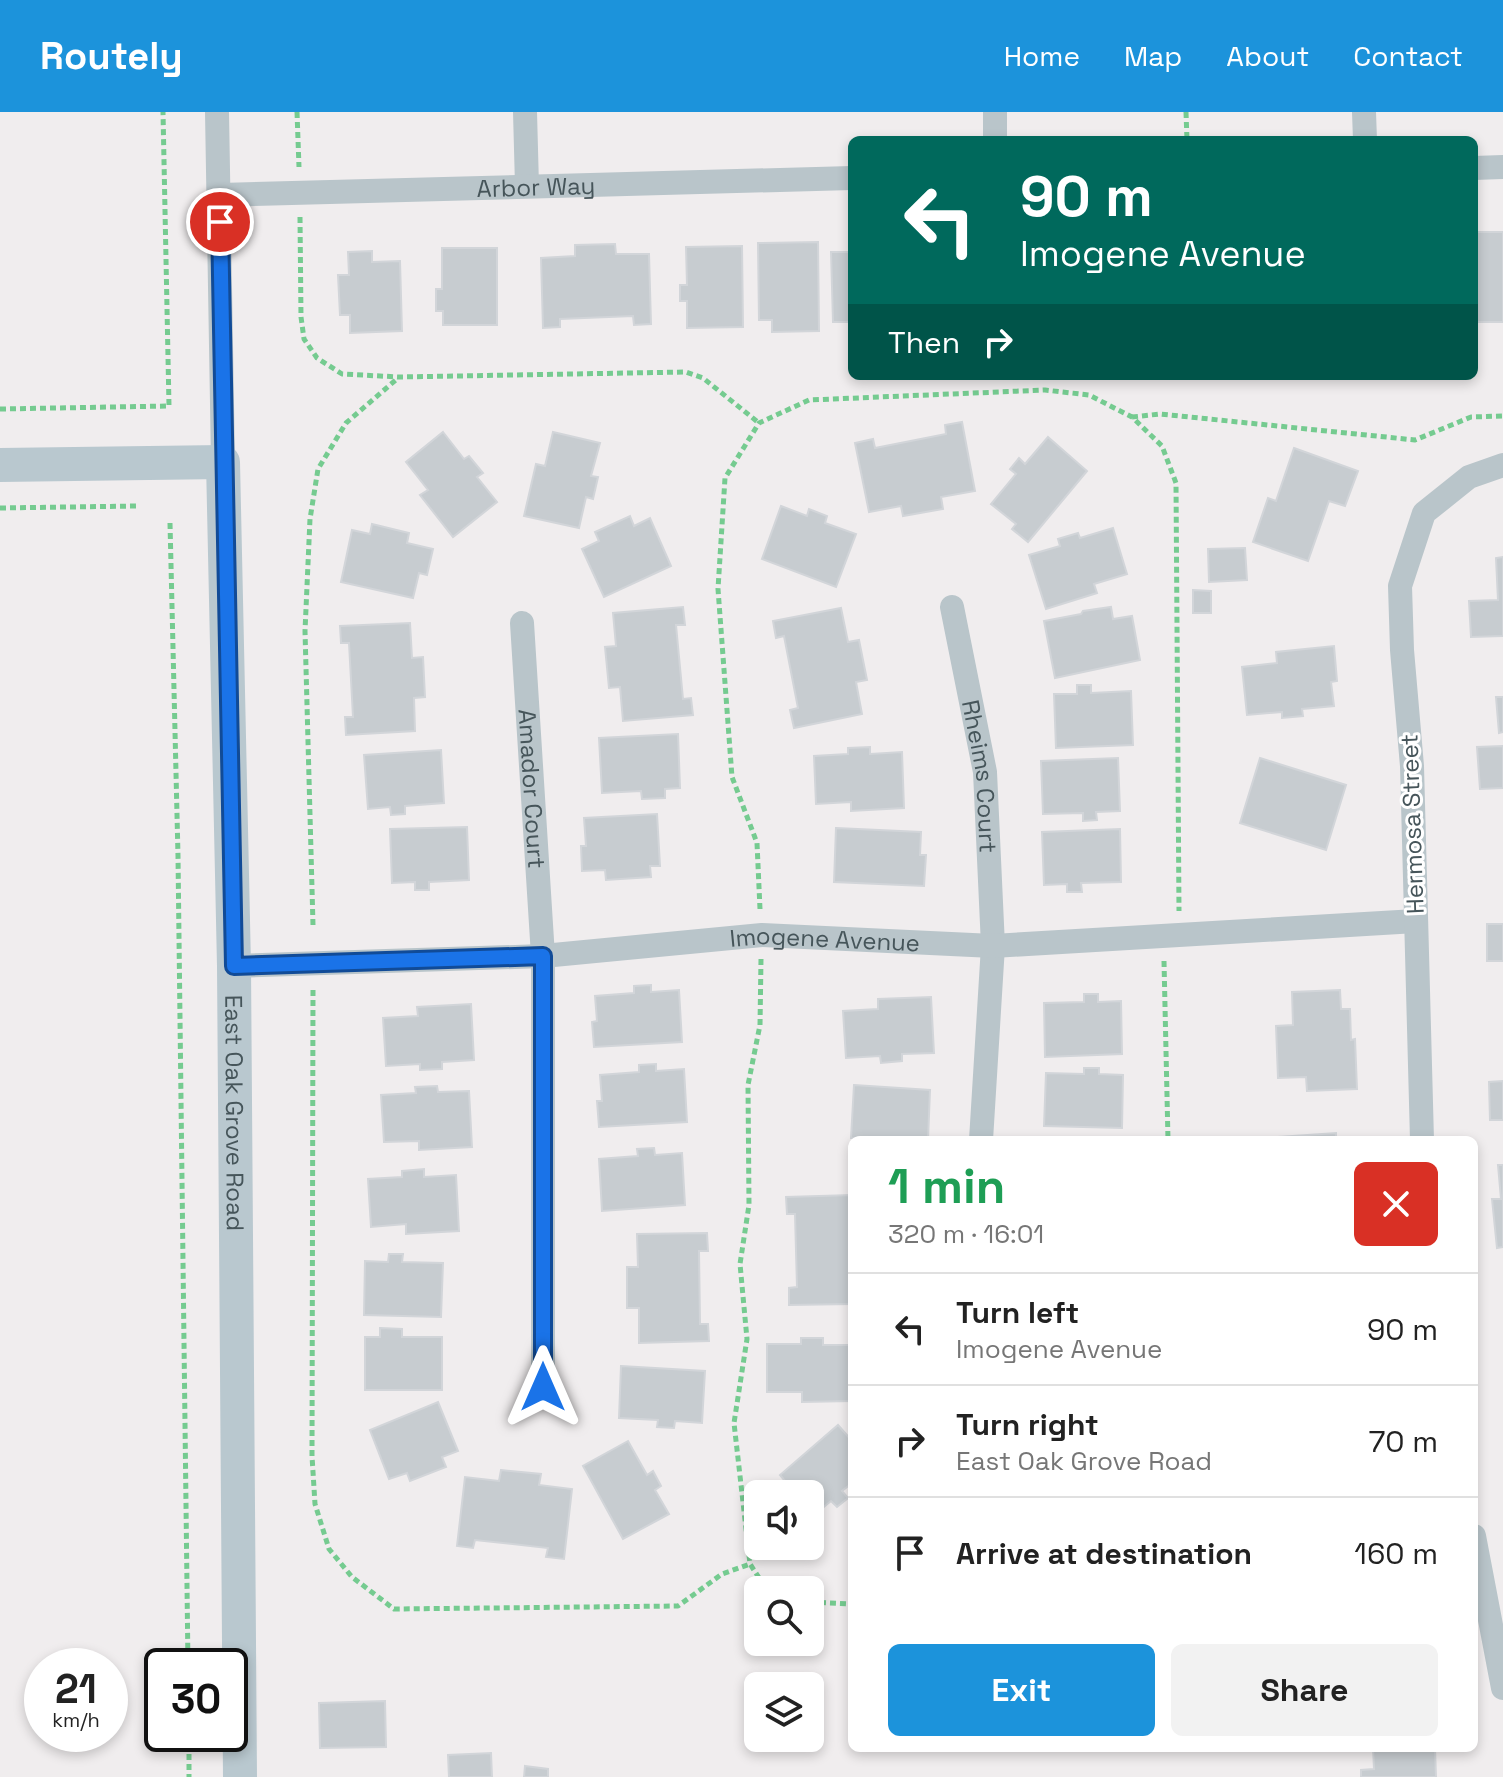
<!DOCTYPE html>
<meta charset="utf-8">
<style>
body{margin:0;font-family:"Space Grotesk",sans-serif;background:#f2f2f2;color:#222;height:100vh;display:flex;flex-direction:column;font-size:30px;white-space:nowrap}
*{box-sizing:border-box;margin:0}
p{font-size:26px;color:#767676}
.icon{flex:none;width:44px;height:44px;fill:none;stroke:currentColor;stroke-width:2;stroke-linecap:round;stroke-linejoin:round}
.map{position:relative;flex:1;overflow:hidden}
.panel{position:absolute;left:848px;top:1024px;width:630px;height:616px;display:flex;flex-direction:column;background:#fff;border-radius:12px;box-shadow:0 4px 12px #0003}
.panel>*{flex:none}
.guide{position:absolute;left:848px;top:24px;width:630px;height:244px;border-radius:12px;box-shadow:0 4px 12px #0003;background:#00695c;color:#fff;overflow:hidden}
.controls{position:absolute;left:744px;top:1368px;display:grid;gap:16px}
.controls a{display:grid;place-items:center;width:80px;height:80px;border-radius:12px;background:#fff;box-shadow:0 4px 12px #0003;font-size:40px}
.speed{position:absolute;left:24px;top:1536px;display:flex;gap:16px;font-size:40px;font-weight:700;text-align:center}
.speed>*{display:grid;place-content:center;width:104px;height:104px;border-radius:50%;background:#fff;box-shadow:0 4px 12px #0003;line-height:1}
.speed small{font-size:20px;font-weight:400}
.speed .limit{border:4px solid #111;border-radius:12px;background:#fff;color:#111}
.pin{position:absolute;display:grid;place-items:center;width:68px;height:68px;color:#fff;margin:-34px;border:4px solid #fff;border-radius:50%;box-shadow:0 2px 8px #0007}
.me{position:absolute;width:88px;margin:-44px;rotate:0deg;stroke-linejoin:round;filter:drop-shadow(0 0 6px #0008)}
.turn{display:flex;align-items:center;gap:28px;height:168px;padding:0 40px;font-size:36px}
.turn .icon{width:104px;height:104px;stroke-width:2.5}
.turn b{display:block;font-size:56px;line-height:68px}
.then{display:flex;align-items:center;height:76px;padding:0 40px;background:#0003;gap:16px;font-size:30px}
.round{display:grid;place-items:center;flex:none;width:84px;height:84px;border-radius:12px;background:#f2f2f2}
.headline{display:flex;align-items:center;justify-content:space-between;height:136px;padding:0 40px}
h1{font-size:48px;font-weight:800;line-height:60px;color:#1e9e55}
.cta{display:flex;gap:16px;margin-top:auto;padding:16px 40px}
.cta a{flex:1;height:92px;border-radius:12px;background:#1c93db;color:#fff;font-size:32px;font-weight:800;line-height:92px;text-align:center}
.cta a+a{background:#f2f2f2;color:#222}
ul{padding:0;list-style:none}
li{display:flex;align-items:center;gap:24px;height:112px;padding:0 40px;border-top:2px solid #e0e0e0}
li div{flex:1}
li b{display:block;font-size:30px}
li em{font-style:normal}
header{display:flex;align-items:center;gap:48px;box-sizing:border-box;height:112px;padding:0 40px;background:#1c93db;color:#fff}
header strong{font-size:38px}
nav{display:flex;gap:44px;margin-inline-start:auto;font-size:28px}
.map>svg:first-child{display:block}
.building{fill:#c7ccd0;stroke:#d2d5d9;stroke-width:2}
.lines{fill:none;stroke-linecap:round;stroke-linejoin:round}
.path{stroke:#75cb90;stroke-width:5;stroke-dasharray:6 4;stroke-linecap:butt}
.street{stroke:#b9c5ca;stroke-width:24}
.secondary{stroke:#b9c8cf;stroke-width:34}
.route-casing{stroke:#114b97;stroke-width:20}
.route{stroke:#1a73e8;stroke-width:14}
.labels{text-anchor:middle;dominant-baseline:central;stroke-width:6;stroke-linejoin:round;paint-order:stroke}
.street-label{font-size:24px;fill:#46555a;stroke:#fff}
</style>
<header>
<strong>Routely</strong>
<nav><a>Home</a><a>Map</a><a>About</a><a>Contact</a></nav>
</header>
<div class="map">
<svg width="1503" height="1665" viewBox="0 0 1503 1665">
<rect width="100%" height="100%" fill="#f0edee"/>
<g class="building">
<rect x="1474" y="120" width="29" height="90"/>
<polygon points="818,130 819,219 772,220 772,208 759,208 758,131"/>
<polygon points="615,132 616,142 649,142 651,212 634,213 633,204 560,207 560,215 543,216 541,146 575,144 575,133"/>
<polygon points="742,134 743,215 687,216 687,189 680,189 680,173 687,173 686,135"/>
<polygon points="442,136 497,136 497,213 443,213 443,199 436,199 436,177 442,177"/>
<polygon points="372,139 372,150 400,149 402,219 350,221 350,203 340,203 338,163 349,163 348,140"/>
<polygon points="831,140 852,140 852,210 833,210"/>
<polygon points="962,310 975,379 941,385 943,397 903,404 901,394 869,400 855,331 873,327 875,336 946,322 945,313"/>
<polygon points="443,320 464,347 469,344 483,361 477,365 497,390 453,425 420,383 428,378 406,350"/>
<polygon points="553,320 600,331 591,364 598,365 593,387 586,385 579,416 524,404 536,352 545,354"/>
<polygon points="1048,325 1087,359 1028,430 1012,417 1016,412 991,392 1016,362 1010,357 1019,346 1025,352"/>
<polygon points="1294,336 1358,359 1345,394 1329,389 1308,449 1253,430 1268,386 1276,389"/>
<polygon points="781,394 807,404 809,397 827,404 825,411 856,422 836,475 762,447"/>
<polygon points="630,404 634,414 650,406 671,454 604,485 582,437 599,429 595,420"/>
<polygon points="372,412 409,421 407,431 433,437 427,463 419,461 413,486 341,470 352,418 370,422"/>
<polygon points="1113,416 1127,462 1094,472 1097,481 1046,497 1029,443 1060,434 1058,427 1078,421 1080,426"/>
<polygon points="1245,436 1247,468 1209,470 1208,437"/>
<polygon points="1503,445 1503,524 1471,525 1469,489 1498,488 1496,446"/>
<polygon points="1193,478 1211,479 1211,501 1193,501"/>
<polygon points="683,495 685,513 676,513 683,587 691,586 693,603 623,609 620,575 609,576 605,535 616,534 613,501"/>
<polygon points="1111,495 1113,507 1132,504 1140,548 1055,566 1044,509 1081,502 1083,499"/>
<polygon points="841,496 848,530 859,528 867,568 856,570 862,602 794,616 790,598 798,596 784,524 776,526 773,509"/>
<polygon points="410,511 412,546 423,545 425,585 414,586 415,619 346,623 345,605 353,605 349,531 341,531 340,514"/>
<polygon points="1334,534 1337,569 1331,570 1334,594 1302,597 1303,604 1282,606 1282,600 1247,603 1242,555 1277,551 1276,540"/>
<polygon points="1077,573 1091,573 1091,581 1131,579 1133,633 1056,636 1054,582 1077,582"/>
<polygon points="1496,585 1503,585 1503,620 1499,621"/>
<polygon points="678,622 680,676 665,677 665,686 642,687 641,679 602,681 599,626"/>
<polygon points="1503,634 1503,676 1480,677 1477,635"/>
<polygon points="870,635 870,642 902,640 904,696 851,699 851,690 816,692 814,644 848,642 848,636"/>
<polygon points="441,638 444,691 405,694 405,702 391,703 390,695 368,697 364,643"/>
<polygon points="1118,646 1120,699 1096,700 1097,708 1083,709 1083,701 1043,702 1041,649"/>
<polygon points="1260,646 1346,673 1326,738 1240,711"/>
<polygon points="657,702 660,754 650,754 651,765 606,768 605,758 582,759 581,734 586,734 584,706"/>
<polygon points="467,715 469,768 429,770 429,778 415,778 415,770 392,771 390,717"/>
<polygon points="836,716 921,720 920,743 926,743 924,774 834,770"/>
<polygon points="1120,717 1121,770 1081,771 1082,780 1067,780 1067,772 1044,773 1042,720"/>
<rect x="1487" y="812" width="16" height="37"/>
<polygon points="651,873 651,880 679,878 682,930 594,935 592,910 597,909 595,884 634,881 634,874"/>
<polygon points="1340,878 1341,897 1350,897 1351,928 1355,927 1357,977 1307,979 1306,965 1278,966 1276,914 1293,913 1292,880"/>
<polygon points="1084,882 1098,882 1098,890 1121,889 1122,942 1045,945 1044,891 1084,890"/>
<polygon points="931,885 934,941 902,942 902,949 881,951 880,944 846,946 843,899 878,897 878,887"/>
<polygon points="471,892 474,948 442,950 442,957 420,958 420,952 386,954 383,906 418,904 417,895"/>
<polygon points="656,952 656,959 684,957 687,1010 599,1015 597,989 602,989 600,963 639,960 639,953"/>
<polygon points="1084,956 1099,956 1099,962 1123,963 1122,1016 1044,1014 1046,961 1084,962"/>
<polygon points="1503,969 1503,1008 1490,1008 1489,970"/>
<polygon points="854,973 930,978 928,1028 851,1026"/>
<polygon points="437,974 438,980 469,979 472,1035 419,1038 419,1029 384,1030 381,983 416,981 415,975"/>
<polygon points="1336,1021 1336,1028 1262,1028 1262,1026"/>
<polygon points="654,1036 655,1043 682,1041 685,1093 602,1099 599,1047 638,1044 637,1037"/>
<polygon points="1498,1053 1503,1053 1503,1135 1497,1136 1492,1087 1501,1087"/>
<polygon points="424,1057 424,1065 456,1063 459,1119 406,1122 406,1112 371,1115 368,1067 402,1065 402,1059"/>
<polygon points="852,1083 852,1192 789,1193 789,1176 797,1175 795,1102 787,1102 786,1085"/>
<polygon points="707,1121 708,1139 699,1139 700,1212 708,1212 709,1229 639,1231 639,1196 627,1196 627,1155 638,1155 637,1122"/>
<polygon points="389,1142 403,1142 402,1150 443,1151 441,1205 364,1203 365,1149 388,1150"/>
<polygon points="380,1216 402,1217 402,1225 442,1225 442,1278 365,1278 365,1225 380,1225"/>
<polygon points="801,1226 823,1226 823,1233 852,1233 852,1289 802,1290 802,1280 767,1280 767,1232 801,1232"/>
<polygon points="621,1254 705,1259 702,1311 675,1309 674,1316 657,1315 658,1308 619,1306"/>
<polygon points="438,1290 458,1339 442,1345 446,1355 410,1369 407,1361 389,1367 370,1318"/>
<polygon points="838,1313 852,1329 852,1371 842,1379 848,1386 837,1395 831,1389 814,1403 810,1398 810,1382 796,1382 780,1363"/>
<polygon points="628,1329 647,1363 653,1359 661,1374 655,1378 669,1402 623,1427 583,1354"/>
<polygon points="501,1358 541,1362 539,1373 572,1377 564,1447 546,1445 548,1436 475,1428 473,1436 457,1434 465,1365 499,1369"/>
<polygon points="385,1589 386,1635 320,1636 319,1591"/>
<polygon points="1373,1636 1435,1636 1436,1665 1361,1665 1361,1658 1374,1657"/>
<polygon points="491,1641 492,1665 449,1665 448,1643"/>
<polygon points="525,1654 548,1657 548,1665 524,1665"/>
</g>
<g class="lines">
<g class="path">
<polyline points="297,0 299,55"/>
<polyline points="1186,0 1187,28"/>
<polyline points="300,105 301,205 304,227 317,246 342,262 399,265 686,260 703,266 759,311"/>
<polyline points="0,297 169,294 163,0"/>
<polyline points="1132,305 1160,302 1415,328 1471,305 1503,304"/>
<polyline points="0,396 136,394"/>
<polyline points="170,411 178,744 188,1554"/>
<polyline points="760,797 757,731 732,665 718,477 725,366 759,311 809,288 1045,278 1089,283 1132,305 1162,334 1176,371 1179,799"/>
<polyline points="313,813 305,519 310,407 318,357 346,311 398,266"/>
<polyline points="761,847 760,913 748,973 749,1093 740,1152 747,1227 734,1311 750,1452 767,1478"/>
<polyline points="1164,849 1168,1028"/>
<polyline points="313,878 312,1344 315,1392 329,1437 352,1465 394,1497 678,1494 722,1462 750,1452"/>
<polyline points="810,1490 852,1492"/>
<polyline points="189,1622 189,1665"/>
</g>
<g class="street">
<polyline points="217,0 223,350"/>
<polyline points="525,0 527,74"/>
<polyline points="995,0 995,28"/>
<polyline points="1364,0 1365,28"/>
<polyline points="1474,56 1503,55"/>
<path id="s1" d="M220,83L852,66"/>
<path id="s2" d="M952,495L985,660L993,834L981,1028"/>
<path id="s3" d="M522,511L543,844V1275"/>
<path id="s4" d="M234,854L543,844L762,823L993,834L1416,809"/>
<polyline points="1422,1028 1412,654 1402,538 1400,474 1424,401 1469,365 1503,353"/>
<polyline points="1474,1424 1503,1576"/>
</g>
<path class="secondary" id="s5" d="M0,353L223,350L234,854L240,1665"/>
</g>
<g class="lines">
<g class="route-casing">
<polyline id="route" points="220,110 234,854 543,844 543,1275"/>
</g>
<use href="#route" class="route"/>
</g>
<g class="labels">
<g class="street-label">
<text stroke="none"><textPath href="#s1" startOffset="316">Arbor Way</textPath></text>
<text stroke="none"><textPath href="#s2" startOffset="172">Rheims Court</textPath></text>
<text stroke="none"><textPath href="#s3" startOffset="166">Amador Court</textPath></text>
<text transform="translate(1412 712) rotate(-92)">Hermosa Street</text>
<text stroke="none"><textPath href="#s4" startOffset="592">Imogene Avenue</textPath></text>
<text stroke="none"><textPath href="#s5" startOffset="874">East Oak Grove Road</textPath></text>
</g>
</g>
</svg>
<div class="controls">
<a><svg class="icon" aria-label="sound" viewBox="0 0 24 24"><path d="M4 9h4l5-4v14l-5-4H4zM17 9q2 3 0 6"/></svg></a>
<a><svg class="icon" aria-label="search" viewBox="0 0 24 24"><circle cx="10" cy="10" r="6"/><path d="M15 15l6 6"/></svg></a>
<a><svg class="icon" aria-label="layers" viewBox="0 0 24 24"><path d="M12 4l9 5-9 5-9-5zM3 14l9 5 9-5"/></svg></a>
</div>
<div class="speed"><div>21<small>km/h</small></div><div class="limit">30</div></div>
<div class="pin" style="left:220px;top:110px;background:#d93025"><svg class="icon" aria-label="arrive" viewBox="0 0 24 24"><path d="M6 21V4h12l-3 4 3 4H6"/></svg></div>
<svg class="me" style="left:543px;top:1275px" viewBox="-20 -20 40 40"><path d="M0-17L14 15 0 8-14 15z" fill="#1a73e8" stroke="#fff" stroke-width="4"/></svg>
<div class="guide">
<div class="turn"><svg class="icon" aria-label="left" viewBox="0 0 24 24"><path d="M17 20v-9H6M10 6l-5 5 5 5"/></svg><div><b>90 m</b>Imogene Avenue</div></div>
<div class="then">Then<svg class="icon" aria-label="right" viewBox="0 0 24 24"><path d="M7 20v-9h11M14 6l5 5-5 5"/></svg></div>
</div>
<section class="panel">
<div class="headline"><div><h1>1 min</h1><p>320 m · 16:01</p></div><a class="round" style="background:#d93025;color:#fff"><svg class="icon" aria-label="close" viewBox="0 0 24 24"><path d="M6 6l12 12M18 6L6 18"/></svg></a></div>
<ul>
<li><svg class="icon" aria-label="left" viewBox="0 0 24 24"><path d="M17 20v-9H6M10 6l-5 5 5 5"/></svg><div><b>Turn left</b><p>Imogene Avenue</p></div><em>90 m</em></li>
<li><svg class="icon" aria-label="right" viewBox="0 0 24 24"><path d="M7 20v-9h11M14 6l5 5-5 5"/></svg><div><b>Turn right</b><p>East Oak Grove Road</p></div><em>70 m</em></li>
<li><svg class="icon" aria-label="arrive" viewBox="0 0 24 24"><path d="M6 21V4h12l-3 4 3 4H6"/></svg><div><b>Arrive at destination</b></div><em>160 m</em></li>
</ul>
<div class="cta"><a>Exit</a><a>Share</a></div>
</section>
</div>
